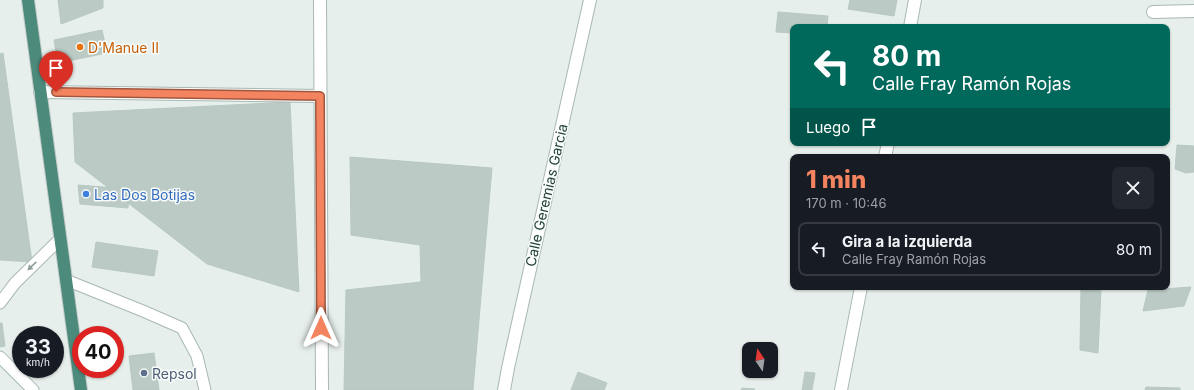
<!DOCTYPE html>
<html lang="es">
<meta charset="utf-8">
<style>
body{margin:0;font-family:Inter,sans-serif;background:#242831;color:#f1f3f6;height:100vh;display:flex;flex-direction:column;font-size:15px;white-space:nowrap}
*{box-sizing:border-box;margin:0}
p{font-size:13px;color:#9ea1a6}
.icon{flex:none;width:22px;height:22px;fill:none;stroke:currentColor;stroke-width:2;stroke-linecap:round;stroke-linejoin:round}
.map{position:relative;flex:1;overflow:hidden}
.panel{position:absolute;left:790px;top:154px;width:380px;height:136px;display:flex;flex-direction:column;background:#171b24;border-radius:8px;box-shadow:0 1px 3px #0004}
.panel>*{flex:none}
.top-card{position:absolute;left:790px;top:24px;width:380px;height:122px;border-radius:8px;box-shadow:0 1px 3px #0004;background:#00695c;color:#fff;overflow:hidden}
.needle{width:26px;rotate:347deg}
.buttons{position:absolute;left:742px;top:342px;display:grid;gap:8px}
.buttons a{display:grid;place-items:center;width:36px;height:36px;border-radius:8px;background:#171b24;box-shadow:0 1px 3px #0004;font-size:20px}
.speed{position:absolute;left:12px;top:326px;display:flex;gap:8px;font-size:20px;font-weight:700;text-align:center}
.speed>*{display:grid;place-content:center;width:52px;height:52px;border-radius:50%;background:#171b24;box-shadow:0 1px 3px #0004;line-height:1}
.speed small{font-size:10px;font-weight:400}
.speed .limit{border:6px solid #d22;background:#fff;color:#111}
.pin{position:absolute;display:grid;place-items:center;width:34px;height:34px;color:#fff;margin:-41px -17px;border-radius:50% 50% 50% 0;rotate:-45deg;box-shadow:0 0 4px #0007}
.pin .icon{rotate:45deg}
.me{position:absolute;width:44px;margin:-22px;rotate:0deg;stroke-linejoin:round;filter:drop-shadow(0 0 3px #0008)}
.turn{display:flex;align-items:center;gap:14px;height:84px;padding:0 16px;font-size:18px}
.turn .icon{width:52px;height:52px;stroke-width:2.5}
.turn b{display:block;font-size:28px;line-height:34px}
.then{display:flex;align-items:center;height:38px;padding:0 16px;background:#0003;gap:8px;font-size:15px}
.round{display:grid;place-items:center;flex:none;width:42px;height:42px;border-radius:8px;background:#242831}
.headline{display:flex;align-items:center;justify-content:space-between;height:68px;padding:0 16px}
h1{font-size:24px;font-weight:800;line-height:30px;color:#f4845f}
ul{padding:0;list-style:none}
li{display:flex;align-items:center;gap:12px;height:54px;margin:0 8px 6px;padding:0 8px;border:2px solid #363941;border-radius:8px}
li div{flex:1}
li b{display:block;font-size:15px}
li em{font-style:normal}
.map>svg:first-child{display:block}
.building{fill:#bbcac4;stroke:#b8c9c2}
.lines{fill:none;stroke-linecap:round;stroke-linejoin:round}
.service-casing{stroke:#a8b8b2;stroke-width:13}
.minor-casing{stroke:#a8b8b2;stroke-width:14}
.tertiary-casing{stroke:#a8b8b2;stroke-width:14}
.trunk-casing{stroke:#c2cac8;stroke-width:14}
.service{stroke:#fff;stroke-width:11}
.minor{stroke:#fff;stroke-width:12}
.tertiary{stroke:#fff;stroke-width:12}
.trunk{stroke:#4c8a7c;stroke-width:12}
.oneway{fill:#92a09c}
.route-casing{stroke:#9f563e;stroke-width:10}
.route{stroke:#f4845f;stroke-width:7}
.food-dot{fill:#e8710a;stroke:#f7fbf9;stroke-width:1.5}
.shop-dot{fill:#3f7fe0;stroke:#f7fbf9;stroke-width:1.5}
.service-dot{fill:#5c6f8a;stroke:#f7fbf9;stroke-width:1.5}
.labels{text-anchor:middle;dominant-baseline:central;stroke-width:3;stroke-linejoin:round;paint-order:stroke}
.food-label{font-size:14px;fill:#c56008;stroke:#f7fbf9;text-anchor:start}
.shop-label{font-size:14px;fill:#366cbe;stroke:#f7fbf9;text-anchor:start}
.street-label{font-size:14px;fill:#24423a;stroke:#f7fbf9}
.service-label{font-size:14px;fill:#4e5e75;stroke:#f7fbf9;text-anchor:start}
</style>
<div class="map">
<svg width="1194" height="390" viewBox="0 0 1194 390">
<rect width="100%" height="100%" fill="#e6efeb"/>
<g class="building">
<polygon points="58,0 103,0 103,8 61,24"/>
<polygon points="850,0 897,0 894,16 848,9"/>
<polygon points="778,12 828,16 827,27 793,27 793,33 776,32"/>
<polygon points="102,30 107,53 58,63 54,40"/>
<polygon points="3,53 32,262 0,260 0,54"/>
<polygon points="290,102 299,292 207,264 75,162 73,113"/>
<polygon points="1177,145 1194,146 1194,172 1186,173 1175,169"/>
<polygon points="350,157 492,168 473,390 344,390 346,290 421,282 420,245 351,235"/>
<polygon points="78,185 129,189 128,208 80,204"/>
<polygon points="96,242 158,251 154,276 92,267"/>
<polygon points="1081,287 1101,291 1098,353 1080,350"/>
<polygon points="1191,287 1184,306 1143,311 1148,290"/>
<polygon points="0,323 2,323 5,346 0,347"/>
<polygon points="154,353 159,390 133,390 129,356"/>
<polygon points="578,372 607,383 604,390 571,390"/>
<polygon points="805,372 815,373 812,390 802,390"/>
<polygon points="1146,387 1180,388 1180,390 1145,390"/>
<polygon points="742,388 755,389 754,390 741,390"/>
</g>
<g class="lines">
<g class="service-casing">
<g id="service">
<polyline points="66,280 143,311 182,328 197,356 205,390"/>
<polyline points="0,303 15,283 60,239"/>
<polyline points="0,357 33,390"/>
</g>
</g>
<g class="minor-casing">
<g id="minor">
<polyline points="1153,12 1194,11"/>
<polyline points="910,27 915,0"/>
<polyline points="40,92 320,96"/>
<polyline points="885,157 888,143"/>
<polyline points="504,390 508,368 590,0"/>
<polyline points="841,390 861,287"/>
</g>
</g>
<g class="tertiary-casing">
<polyline id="tertiary" points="320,0 322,390"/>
</g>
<g class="trunk-casing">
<polyline id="trunk" points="28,0 81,390"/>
</g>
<use href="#service" class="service"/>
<use href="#minor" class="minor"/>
<use href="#tertiary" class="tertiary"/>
<use href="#trunk" class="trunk"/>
</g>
<defs><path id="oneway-solid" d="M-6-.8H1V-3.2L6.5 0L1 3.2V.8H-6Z"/></defs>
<use class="oneway" href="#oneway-solid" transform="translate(32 266) rotate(137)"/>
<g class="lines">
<g class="route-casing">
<polyline id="route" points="56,92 320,96 321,328"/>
</g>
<use href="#route" class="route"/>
</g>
<circle class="food-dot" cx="80" cy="47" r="4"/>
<circle class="shop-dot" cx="86" cy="194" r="4"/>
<circle class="service-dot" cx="144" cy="373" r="4"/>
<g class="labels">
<g class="food-label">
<text x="88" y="47">D'Manue II</text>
</g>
<g class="shop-label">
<text x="94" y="194">Las Dos Botijas</text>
</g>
<g class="street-label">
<text transform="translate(546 195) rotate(-77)">Calle Geremias Garcia</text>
</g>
<g class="service-label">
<text x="152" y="373">Repsol</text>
</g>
</g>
</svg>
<div class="buttons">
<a><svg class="needle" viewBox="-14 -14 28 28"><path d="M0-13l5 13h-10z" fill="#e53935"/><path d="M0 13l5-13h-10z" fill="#9ea1a6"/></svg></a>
</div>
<div class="speed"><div>33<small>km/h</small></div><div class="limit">40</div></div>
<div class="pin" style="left:56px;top:92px;background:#d93025"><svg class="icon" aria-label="arrive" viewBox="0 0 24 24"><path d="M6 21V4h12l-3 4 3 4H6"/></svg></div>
<svg class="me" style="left:321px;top:328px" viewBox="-20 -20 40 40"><path d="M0-17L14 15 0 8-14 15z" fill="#f4845f" stroke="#fff" stroke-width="4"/></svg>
<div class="top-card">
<div class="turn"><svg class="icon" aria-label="left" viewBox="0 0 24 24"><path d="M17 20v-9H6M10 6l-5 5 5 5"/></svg><div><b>80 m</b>Calle Fray Ramón Rojas</div></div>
<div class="then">Luego<svg class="icon" aria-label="arrive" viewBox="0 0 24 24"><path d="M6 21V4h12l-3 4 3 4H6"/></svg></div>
</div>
<section class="panel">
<div class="headline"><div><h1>1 min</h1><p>170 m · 10:46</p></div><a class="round"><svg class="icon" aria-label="close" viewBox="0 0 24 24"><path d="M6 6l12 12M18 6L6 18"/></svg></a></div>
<ul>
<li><svg class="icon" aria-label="left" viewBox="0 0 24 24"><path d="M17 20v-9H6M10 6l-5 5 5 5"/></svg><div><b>Gira a la izquierda</b><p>Calle Fray Ramón Rojas</p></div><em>80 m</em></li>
</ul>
</section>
</div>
